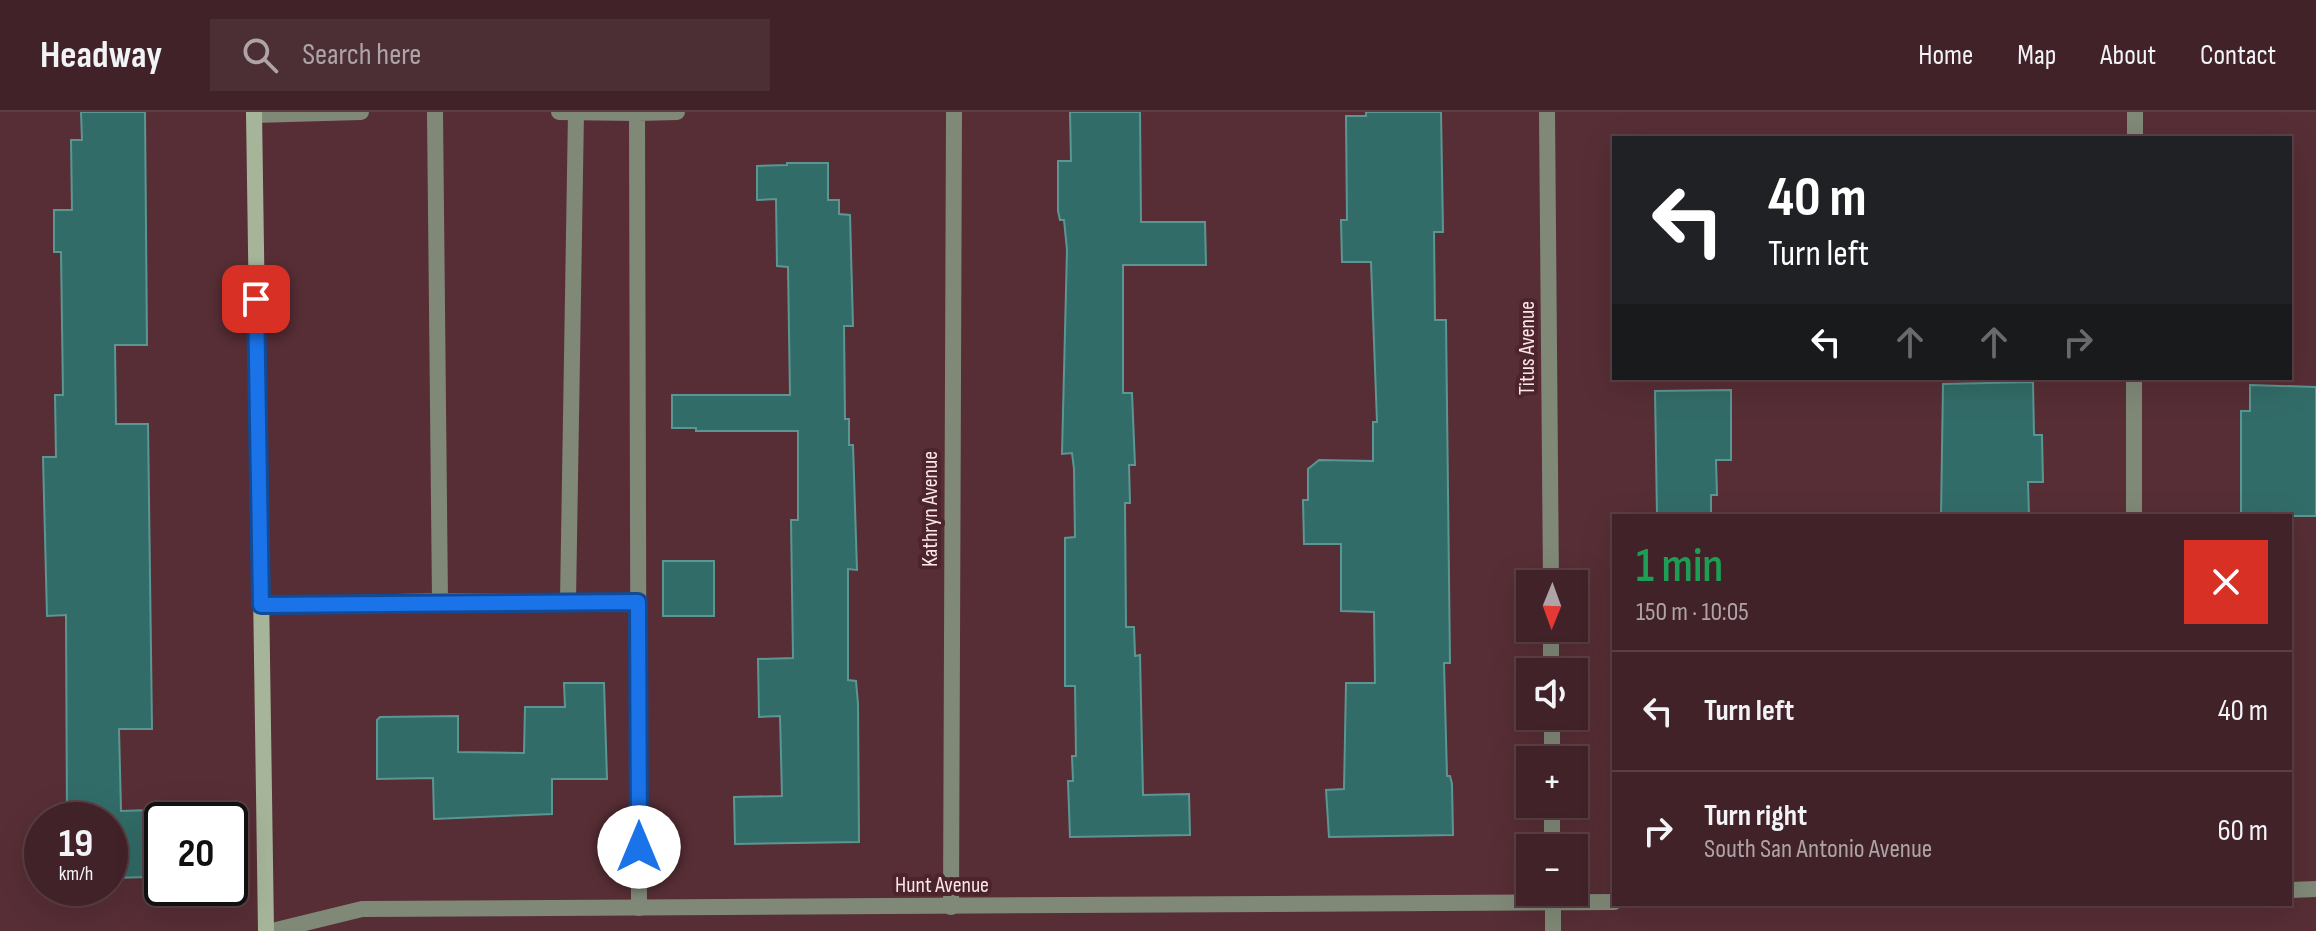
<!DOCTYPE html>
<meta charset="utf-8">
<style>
body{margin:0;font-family:"Sofia Sans Condensed",sans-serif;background:#4c2f34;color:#f1f3f6;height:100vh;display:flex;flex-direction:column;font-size:30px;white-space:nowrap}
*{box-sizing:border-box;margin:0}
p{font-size:26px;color:#aea4a8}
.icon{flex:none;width:44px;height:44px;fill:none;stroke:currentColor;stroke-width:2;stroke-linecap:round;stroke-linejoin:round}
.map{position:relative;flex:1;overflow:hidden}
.panel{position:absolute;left:1612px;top:402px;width:680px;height:392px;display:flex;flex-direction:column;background:#412228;border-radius:0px;box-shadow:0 8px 32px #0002,0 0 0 2px #5a3f45}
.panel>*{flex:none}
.hud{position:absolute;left:1612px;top:24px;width:680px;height:244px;border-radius:0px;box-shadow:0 8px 32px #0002,0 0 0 2px #5a3f45;background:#202124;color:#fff;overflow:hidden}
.needle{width:52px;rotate:181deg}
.buttons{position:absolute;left:1516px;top:458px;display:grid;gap:16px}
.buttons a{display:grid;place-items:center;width:72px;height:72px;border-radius:0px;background:#412228;box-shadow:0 8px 32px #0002,0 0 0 2px #5a3f45;font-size:40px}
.speed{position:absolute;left:24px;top:690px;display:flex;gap:16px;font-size:40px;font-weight:700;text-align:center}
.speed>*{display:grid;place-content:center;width:104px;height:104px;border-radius:50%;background:#412228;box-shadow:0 8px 32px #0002,0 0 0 2px #5a3f45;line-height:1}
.speed small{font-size:20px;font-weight:400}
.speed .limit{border:4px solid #111;border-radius:12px;background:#fff;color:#111}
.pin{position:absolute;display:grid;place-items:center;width:68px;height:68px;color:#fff;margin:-34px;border-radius:16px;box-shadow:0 4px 12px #0006}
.me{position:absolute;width:88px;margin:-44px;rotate:0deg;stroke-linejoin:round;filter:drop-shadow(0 0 6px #0008)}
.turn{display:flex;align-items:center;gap:28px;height:168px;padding:0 24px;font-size:36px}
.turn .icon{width:104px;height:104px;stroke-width:2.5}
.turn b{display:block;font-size:56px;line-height:68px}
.lanes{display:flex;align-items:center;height:76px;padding:0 24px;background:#0003;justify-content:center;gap:40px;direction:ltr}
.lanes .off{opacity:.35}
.round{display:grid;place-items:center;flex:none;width:84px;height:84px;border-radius:0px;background:#4c2f34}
.summary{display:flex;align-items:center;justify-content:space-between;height:136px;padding:0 24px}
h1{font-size:48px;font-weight:600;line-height:60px;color:#1e9e55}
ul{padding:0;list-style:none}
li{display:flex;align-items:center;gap:24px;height:120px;padding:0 24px;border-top:2px solid #5a3f45}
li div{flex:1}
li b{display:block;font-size:30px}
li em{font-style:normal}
header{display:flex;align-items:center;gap:48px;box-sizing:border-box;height:112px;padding:0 40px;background:#412228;border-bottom:2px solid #5a3f45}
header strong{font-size:38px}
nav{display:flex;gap:44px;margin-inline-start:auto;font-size:28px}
.search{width:560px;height:72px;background:#4c2f34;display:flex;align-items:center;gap:20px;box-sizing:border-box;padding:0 28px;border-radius:0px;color:#aea4a8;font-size:30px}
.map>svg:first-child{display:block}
.building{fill:#326c68;stroke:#5c9692;stroke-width:2}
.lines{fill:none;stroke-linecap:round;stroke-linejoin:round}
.lane{stroke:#808978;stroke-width:16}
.street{stroke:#808978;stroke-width:16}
.secondary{stroke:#a6b599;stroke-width:16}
.route-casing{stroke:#114b97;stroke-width:20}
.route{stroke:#1a73e8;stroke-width:14}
.labels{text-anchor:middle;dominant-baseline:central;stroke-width:8;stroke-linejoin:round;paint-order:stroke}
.street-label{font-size:22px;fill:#fce6e8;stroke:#4c242b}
</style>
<header>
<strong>Headway</strong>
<div class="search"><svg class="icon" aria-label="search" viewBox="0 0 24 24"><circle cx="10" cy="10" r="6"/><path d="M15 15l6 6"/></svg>Search here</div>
<nav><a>Home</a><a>Map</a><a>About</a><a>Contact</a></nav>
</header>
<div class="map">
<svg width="2316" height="819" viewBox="0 0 2316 819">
<rect width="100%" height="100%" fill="#572e35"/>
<g class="building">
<polygon points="81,0 145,0 147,233 115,233 116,312 148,312 152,617 119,617 121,699 150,698 150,765 110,766 110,708 67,708 66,503 47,504 43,345 56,345 55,283 63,283 61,140 54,140 54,98 72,98 71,28 82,28"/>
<polygon points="1070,0 1140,0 1141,110 1205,110 1206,153 1123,153 1123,281 1132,281 1135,353 1129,353 1130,391 1125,391 1126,515 1134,515 1135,544 1140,543 1143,683 1189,682 1190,723 1070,725 1068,669 1073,669 1072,644 1076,644 1075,574 1065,574 1065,426 1075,425 1074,357 1072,341 1062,342 1067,138 1064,108 1060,108 1058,99 1058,49 1071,49"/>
<polygon points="1366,0 1441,0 1443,120 1434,120 1435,208 1446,208 1450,551 1444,551 1447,664 1450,664 1452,672 1453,723 1329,725 1326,678 1344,677 1346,571 1375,571 1374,500 1341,499 1341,432 1304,432 1303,388 1308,388 1308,357 1319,348 1373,349 1373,310 1377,310 1371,150 1342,150 1341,108 1347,108 1346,4 1366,4"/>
<polygon points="787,51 828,51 828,88 839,88 839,102 850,103 853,214 844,214 845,307 849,307 849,333 853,333 857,458 848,457 848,568 856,569 858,592 859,730 735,732 734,685 782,684 780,604 759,605 758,547 793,546 791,408 798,408 798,319 696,319 696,316 672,316 672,283 790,283 788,155 777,154 776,87 757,88 757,54 787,53"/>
<polygon points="2033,270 2034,323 2042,323 2043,370 2028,370 2029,404 1941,404 1943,272"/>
<polygon points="2250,273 2316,275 2316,404 2241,404 2241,299 2250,299"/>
<polygon points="1731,278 1731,348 1716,348 1717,383 1711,383 1711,404 1657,404 1655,279"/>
<rect x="663" y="449" width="51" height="55"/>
<polygon points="564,571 604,571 607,667 552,667 552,702 434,707 433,666 377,667 377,608 380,605 458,604 458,640 524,641 525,595 565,595"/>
</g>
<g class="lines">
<g class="lane">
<polyline points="559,0 637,1"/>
<polyline points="254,3 361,0"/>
<polyline points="440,489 638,490"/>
<polyline points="568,489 576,0"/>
<polyline points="261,493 440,489 435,0"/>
<polyline points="639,796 637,1 677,0"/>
</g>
<g class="street">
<polyline points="1547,0 1551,472"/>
<polyline points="2135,26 2135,0"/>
<polyline points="2134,404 2134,266"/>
<polyline points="1551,516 1551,560"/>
<polyline points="1552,604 1552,648"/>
<polyline points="1552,692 1552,736"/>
<polyline points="2290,778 2316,777"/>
<polyline points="1553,780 1553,819"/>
<polyline points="951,795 954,0"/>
<polyline points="272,819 362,797 1614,790"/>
</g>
<polyline class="secondary" points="254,0 266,819"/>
</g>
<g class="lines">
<g class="route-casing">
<polyline id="route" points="256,187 261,493 638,490 639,735"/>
</g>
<use href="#route" class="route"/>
</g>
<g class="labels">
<g class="street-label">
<text transform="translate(1527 236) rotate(-90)">Titus Avenue</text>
<text transform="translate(930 397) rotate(-90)">Kathryn Avenue</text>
<text x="942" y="773">Hunt Avenue</text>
</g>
</g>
</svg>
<div class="buttons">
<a><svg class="needle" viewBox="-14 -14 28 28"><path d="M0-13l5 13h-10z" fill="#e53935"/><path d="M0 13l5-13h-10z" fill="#aea4a8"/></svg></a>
<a><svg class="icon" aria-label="sound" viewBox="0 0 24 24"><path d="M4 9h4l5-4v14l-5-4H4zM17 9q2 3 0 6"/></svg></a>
<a>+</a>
<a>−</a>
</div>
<div class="speed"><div>19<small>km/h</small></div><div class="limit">20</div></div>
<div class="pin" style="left:256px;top:187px;background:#d93025"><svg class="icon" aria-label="arrive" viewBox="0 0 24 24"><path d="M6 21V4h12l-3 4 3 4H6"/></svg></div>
<svg class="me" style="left:639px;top:735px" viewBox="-20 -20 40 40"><circle r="19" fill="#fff"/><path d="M0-13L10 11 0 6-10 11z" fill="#1a73e8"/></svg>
<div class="hud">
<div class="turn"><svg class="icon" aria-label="left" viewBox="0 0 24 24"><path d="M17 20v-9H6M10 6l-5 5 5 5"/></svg><div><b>40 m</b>Turn left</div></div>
<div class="lanes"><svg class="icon" aria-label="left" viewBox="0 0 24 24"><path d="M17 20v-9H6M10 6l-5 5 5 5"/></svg><svg class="icon off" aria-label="ahead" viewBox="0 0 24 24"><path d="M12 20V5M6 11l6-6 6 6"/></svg><svg class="icon off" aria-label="ahead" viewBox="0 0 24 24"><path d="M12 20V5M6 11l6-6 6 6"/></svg><svg class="icon off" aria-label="right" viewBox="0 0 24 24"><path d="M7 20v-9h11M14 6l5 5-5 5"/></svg></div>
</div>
<section class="panel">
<div class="summary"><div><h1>1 min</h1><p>150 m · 10:05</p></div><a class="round" style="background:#d93025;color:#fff"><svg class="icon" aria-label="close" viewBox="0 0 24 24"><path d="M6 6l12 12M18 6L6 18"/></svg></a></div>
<ul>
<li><svg class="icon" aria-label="left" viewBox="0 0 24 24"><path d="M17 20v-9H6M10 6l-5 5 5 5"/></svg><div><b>Turn left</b></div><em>40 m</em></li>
<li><svg class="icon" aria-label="right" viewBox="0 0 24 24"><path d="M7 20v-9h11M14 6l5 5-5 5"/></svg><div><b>Turn right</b><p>South San Antonio Avenue</p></div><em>60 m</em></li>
</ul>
</section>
</div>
